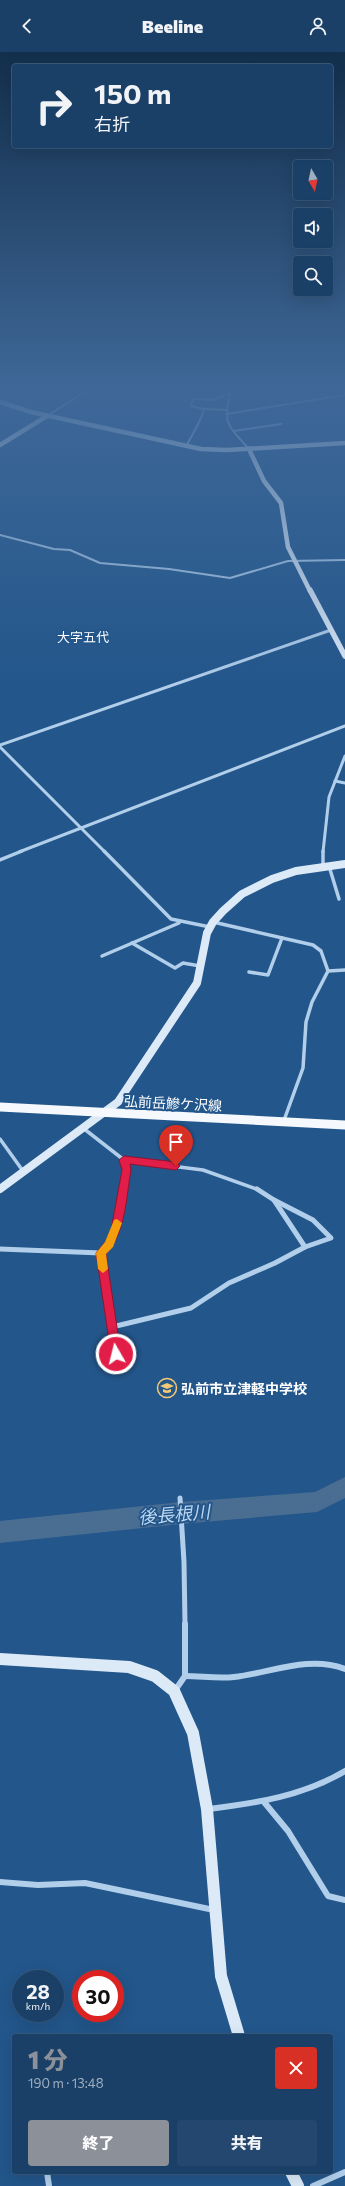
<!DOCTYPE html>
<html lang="ja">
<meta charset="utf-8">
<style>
body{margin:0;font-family:Commissioner,"Noto Sans JP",sans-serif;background:#23476e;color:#f1f3f6;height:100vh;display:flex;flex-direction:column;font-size:15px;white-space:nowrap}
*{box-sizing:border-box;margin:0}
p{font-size:13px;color:#9fafc0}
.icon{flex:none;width:22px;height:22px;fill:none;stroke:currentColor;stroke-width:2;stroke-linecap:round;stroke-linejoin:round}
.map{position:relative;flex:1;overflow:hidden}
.side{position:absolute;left:12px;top:1982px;width:321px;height:140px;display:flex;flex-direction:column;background:#1a4068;border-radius:4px;box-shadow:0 4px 16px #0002,0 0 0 1px #38597c}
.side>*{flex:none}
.top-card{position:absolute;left:12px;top:12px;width:321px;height:84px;border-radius:4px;box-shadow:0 4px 16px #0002,0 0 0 1px #38597c;background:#1a4068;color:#f1f3f6;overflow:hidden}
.needle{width:26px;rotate:171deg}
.fabs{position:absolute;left:293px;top:108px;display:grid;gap:8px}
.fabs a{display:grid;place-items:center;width:40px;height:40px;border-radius:4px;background:#1a4068;box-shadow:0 4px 16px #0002,0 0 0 1px #38597c;font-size:20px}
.speed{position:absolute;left:12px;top:1918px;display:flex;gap:8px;font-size:20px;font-weight:700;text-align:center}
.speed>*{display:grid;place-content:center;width:52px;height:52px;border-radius:50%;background:#1a4068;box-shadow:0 4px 16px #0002,0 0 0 1px #38597c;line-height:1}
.speed small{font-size:10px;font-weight:400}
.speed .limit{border:6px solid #d22;background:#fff;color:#111}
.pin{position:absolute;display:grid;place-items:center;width:34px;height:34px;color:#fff;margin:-41px -17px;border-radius:50% 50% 50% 0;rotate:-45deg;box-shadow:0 0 4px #0007}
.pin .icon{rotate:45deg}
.me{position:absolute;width:44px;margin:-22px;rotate:352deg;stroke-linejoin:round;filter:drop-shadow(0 0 3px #0008)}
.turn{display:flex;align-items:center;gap:14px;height:84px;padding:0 16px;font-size:18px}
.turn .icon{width:52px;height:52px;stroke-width:2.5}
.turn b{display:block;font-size:28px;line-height:34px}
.round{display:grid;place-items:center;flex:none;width:42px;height:42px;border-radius:4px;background:#23476e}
.summary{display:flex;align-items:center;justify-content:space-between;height:68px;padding:0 16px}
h1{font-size:24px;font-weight:800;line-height:30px;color:#8c9099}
.action{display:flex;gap:8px;margin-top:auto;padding:8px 16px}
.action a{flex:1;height:46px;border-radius:4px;background:#8c9099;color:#fff;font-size:16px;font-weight:800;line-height:46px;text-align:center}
.action a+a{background:#23476e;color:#f1f3f6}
header{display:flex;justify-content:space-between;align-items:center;height:52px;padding:0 16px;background:#1a4068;font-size:18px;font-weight:800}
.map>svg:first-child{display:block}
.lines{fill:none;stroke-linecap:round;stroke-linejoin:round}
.river{fill:#4a6d92;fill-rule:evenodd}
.street-far4{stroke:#b1ceea;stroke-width:2}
.street-far3{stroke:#b1ceea;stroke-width:3}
.street-far2{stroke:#b1ceea;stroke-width:3.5}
.street-far1{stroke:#b1ceea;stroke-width:5}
.street{stroke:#b1ceea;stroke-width:6}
.secondary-far3{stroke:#dceaf8;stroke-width:4.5}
.secondary-far2{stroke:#dceaf8;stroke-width:5.5}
.secondary-far1{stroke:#dceaf8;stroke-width:8}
.secondary{stroke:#dceaf8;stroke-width:12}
.primary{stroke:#f5f9fe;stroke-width:9}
.route{fill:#e11d48;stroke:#92132f}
.slow{fill:#f59e0b}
.labels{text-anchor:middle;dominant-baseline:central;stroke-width:4;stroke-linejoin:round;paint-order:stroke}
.far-quarter-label{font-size:13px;fill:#fff;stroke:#23568b}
.street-label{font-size:14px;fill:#fff;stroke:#23568b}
.poi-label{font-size:14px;font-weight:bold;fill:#fff;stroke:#23568b;text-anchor:start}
.near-water-label{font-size:18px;font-style:italic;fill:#bdd7f1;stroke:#23568b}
</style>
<header><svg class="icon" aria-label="back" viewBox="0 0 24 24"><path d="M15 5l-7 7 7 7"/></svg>Beeline<svg class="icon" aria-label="person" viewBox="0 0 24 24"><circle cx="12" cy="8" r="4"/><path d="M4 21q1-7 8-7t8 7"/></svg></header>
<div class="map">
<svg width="345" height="2134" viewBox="0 0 345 2134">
<rect width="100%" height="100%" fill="#23568b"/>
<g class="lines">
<polygon class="river" points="345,1425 345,1446 317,1460 181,1472 0,1491 0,1469 181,1450 315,1440"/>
<g class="street-far4">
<path d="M231,335C224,373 224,369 249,397"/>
<polyline points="341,335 345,342"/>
<polyline points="204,357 226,358"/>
<polyline points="226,362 345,343"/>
<polyline points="47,364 93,335"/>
<polyline points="233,379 281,372"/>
<path d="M186,395C192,382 201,370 204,357L191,354L193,347L213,348L230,341"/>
<polyline points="0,483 54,497 70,498 100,511 169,517 230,526 288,509 345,508"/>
</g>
<g class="street-far3">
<polyline points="0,693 331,578"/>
<polyline points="0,695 105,800"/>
<polyline points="335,729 345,731"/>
<polyline points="19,800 345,674"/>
<polyline points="323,800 329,745 345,704"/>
</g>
<g class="street-far2">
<polyline points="104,799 171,867 210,875"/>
<polyline points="323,799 323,815"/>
<polyline points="0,808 22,799"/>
<polyline points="329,814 339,847"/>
<polyline points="213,870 313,893 321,899 328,919 312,950 306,970 303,1016 283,1071"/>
<polyline points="132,891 175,916 183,911 200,914"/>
<polyline points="102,904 179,871"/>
<polyline points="328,919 345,918"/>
<polyline points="249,920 268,923 282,886"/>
<polyline points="83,1076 124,1108 127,1118 123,1138"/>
<polyline points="0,1087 23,1119"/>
<polyline points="124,1108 203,1118 259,1138"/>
</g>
<g class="street-far1">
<polyline points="274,1148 313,1168 331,1186 305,1195"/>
<polyline points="0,1197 101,1201"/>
<polyline points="112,1275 191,1256 229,1231 275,1211 305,1195 274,1148 257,1137"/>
<path d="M116,1302L101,1201C116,1182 120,1161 124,1137"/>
<polyline points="180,1446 184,1510 185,1573"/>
</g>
<g class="street">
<path d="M185,1624C201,1624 218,1627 234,1625C270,1621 309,1603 345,1617"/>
<polyline points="176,1637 185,1624 185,1572"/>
<polyline points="264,1750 288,1779 328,1844 345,1848"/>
<path d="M209,1757C257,1751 303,1744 345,1719"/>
<polyline points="0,1830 38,1833 85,1831 214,1858"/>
<polyline points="47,2120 49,2134"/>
<polyline points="313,2134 345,2120"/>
</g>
<g class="secondary-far3">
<polyline points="0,350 31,360 201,397 227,398 345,391"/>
<polyline points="0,393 47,364"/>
<polyline points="249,397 264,429 281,451 288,495 310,539"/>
</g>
<polyline class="secondary-far2" points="310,538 345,604"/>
<polyline class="secondary-far1" points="0,1137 118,1050 197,931 207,881 213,870 223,859 242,842 272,827 296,819 345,812"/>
<g class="secondary">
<polyline points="0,1607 129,1615 155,1624 174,1639 193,1681 207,1757 221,1924 239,1984"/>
<polyline points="291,2120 298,2134"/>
</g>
<polyline class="primary" points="0,1055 345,1073"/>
</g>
<linearGradient id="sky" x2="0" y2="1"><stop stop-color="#132f4c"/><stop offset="0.53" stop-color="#3f6898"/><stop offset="1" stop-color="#3f6898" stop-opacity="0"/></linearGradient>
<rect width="345" height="634" fill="url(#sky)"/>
<path class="route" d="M124,1104L176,1110L180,1114L176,1118L130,1112L131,1118C126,1146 126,1180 106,1202L121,1302L116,1307L111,1302L96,1201L106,1189L111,1178L122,1118L119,1108Z"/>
<polygon class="slow" points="117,1167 122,1171 113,1195 106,1202 108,1217 103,1221 98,1217 96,1201 105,1190 114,1168"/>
<defs>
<g id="school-ring" transform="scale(1)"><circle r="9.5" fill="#23568b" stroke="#f5c974" stroke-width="1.5"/><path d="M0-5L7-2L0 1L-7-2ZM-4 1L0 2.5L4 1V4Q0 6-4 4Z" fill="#f5c974"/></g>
</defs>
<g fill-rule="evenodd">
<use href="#school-ring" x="167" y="1336"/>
</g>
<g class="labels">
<g class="far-quarter-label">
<text x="83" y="585">大字五代</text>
</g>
<g class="street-label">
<text transform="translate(173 1051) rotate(3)">弘前岳鰺ケ沢線</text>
</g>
<g class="poi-label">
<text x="181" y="1336">弘前市立津軽中学校</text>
</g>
<g class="near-water-label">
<text transform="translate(174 1462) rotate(-5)">後長根川</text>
</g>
</g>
</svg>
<div class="fabs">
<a><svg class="needle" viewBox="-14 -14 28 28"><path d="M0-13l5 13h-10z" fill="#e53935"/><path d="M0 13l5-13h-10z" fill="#9fafc0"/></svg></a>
<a><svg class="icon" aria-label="sound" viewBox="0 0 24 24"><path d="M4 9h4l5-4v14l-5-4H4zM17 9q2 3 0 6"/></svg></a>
<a><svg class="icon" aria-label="search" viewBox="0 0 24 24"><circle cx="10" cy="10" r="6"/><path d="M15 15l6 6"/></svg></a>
</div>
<div class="speed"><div>28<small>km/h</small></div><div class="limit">30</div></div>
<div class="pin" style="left:176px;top:1114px;background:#d93025"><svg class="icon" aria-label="arrive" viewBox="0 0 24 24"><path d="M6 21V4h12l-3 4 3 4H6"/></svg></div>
<svg class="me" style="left:116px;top:1302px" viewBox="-20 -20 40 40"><circle r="17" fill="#e11d48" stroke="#fff" stroke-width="3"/><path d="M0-11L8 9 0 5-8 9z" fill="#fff"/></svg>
<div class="top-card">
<div class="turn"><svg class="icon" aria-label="right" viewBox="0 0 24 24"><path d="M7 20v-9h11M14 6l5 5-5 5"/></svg><div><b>150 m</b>右折</div></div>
</div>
<section class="side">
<div class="summary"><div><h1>1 分</h1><p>190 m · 13:48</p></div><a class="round" style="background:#d93025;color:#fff"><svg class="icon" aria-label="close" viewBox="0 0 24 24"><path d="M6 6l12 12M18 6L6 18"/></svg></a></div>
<div class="action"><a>終了</a><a>共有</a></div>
</section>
</div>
